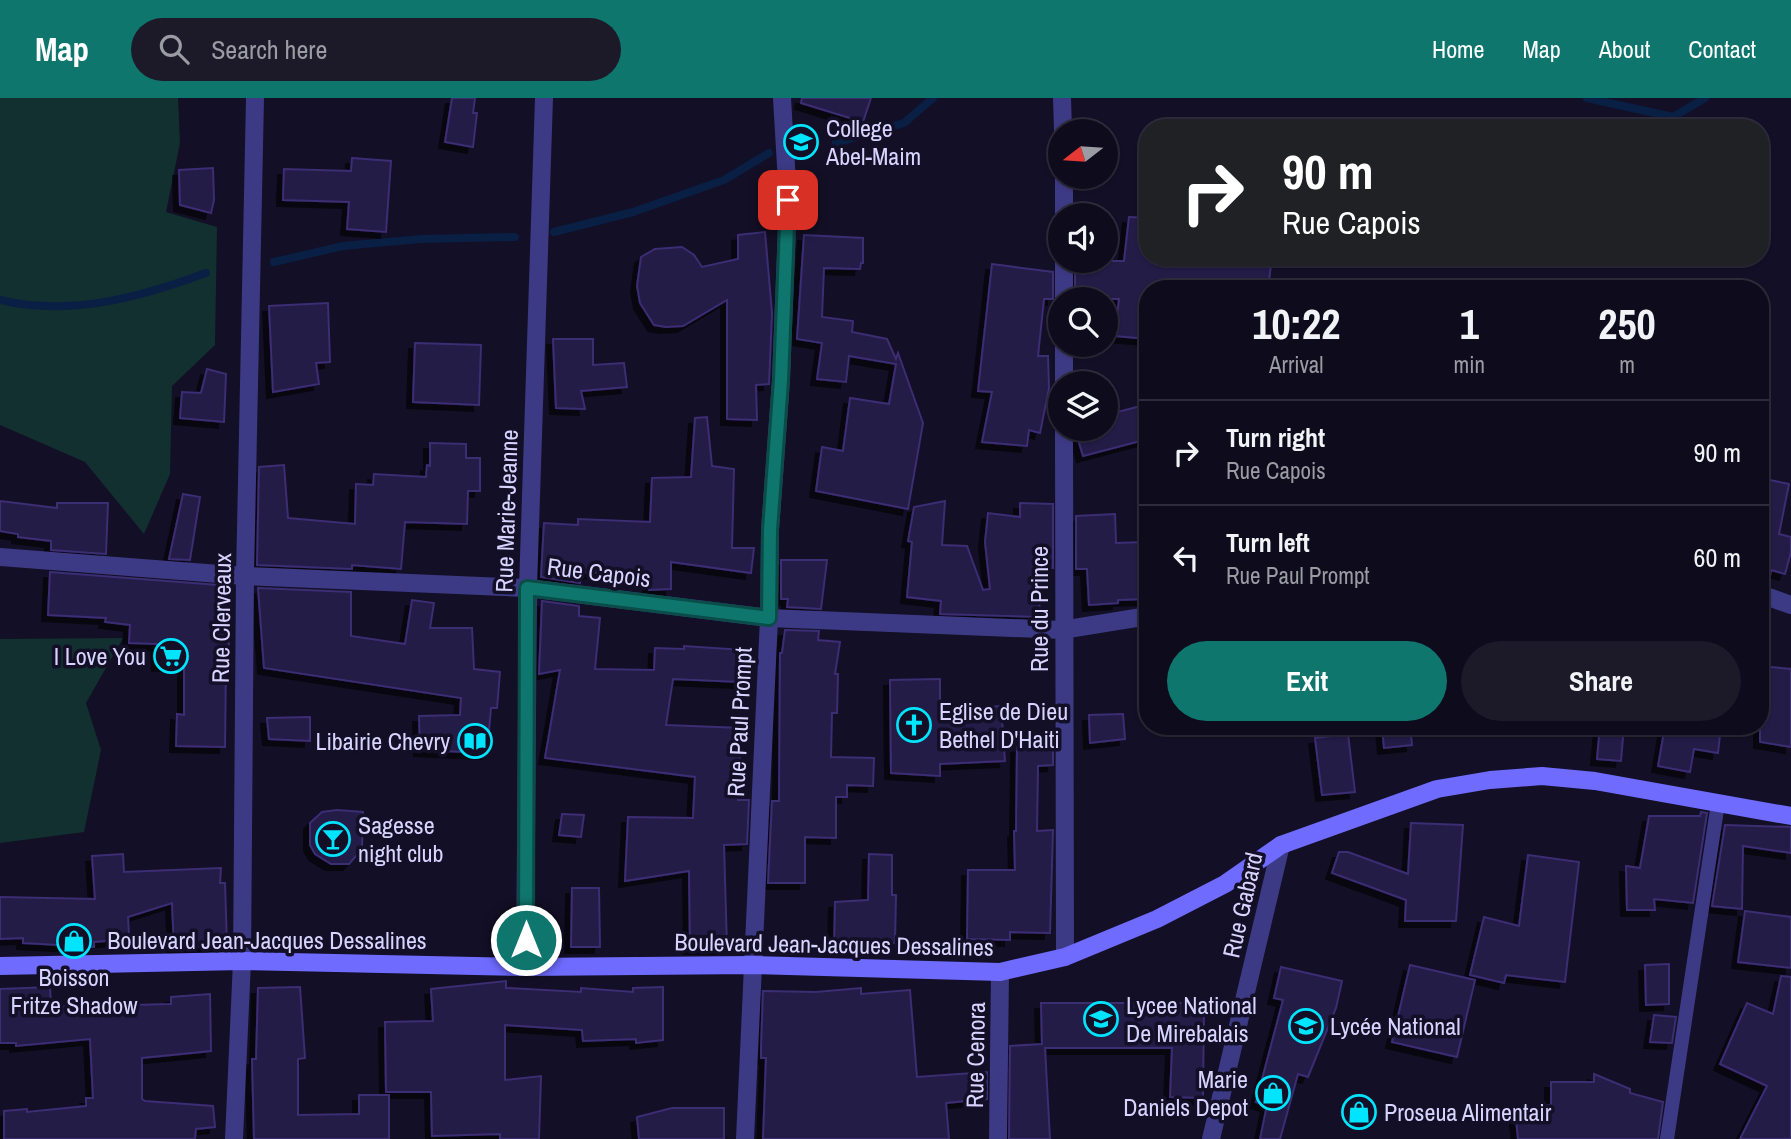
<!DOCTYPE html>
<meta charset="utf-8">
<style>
body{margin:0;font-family:"Archivo Narrow",sans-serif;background:#1c1929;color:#f1f3f6;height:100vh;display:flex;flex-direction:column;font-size:26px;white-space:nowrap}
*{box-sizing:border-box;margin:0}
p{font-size:23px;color:#9b9ba3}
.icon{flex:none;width:38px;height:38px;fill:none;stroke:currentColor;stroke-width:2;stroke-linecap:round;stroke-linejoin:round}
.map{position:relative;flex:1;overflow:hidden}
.side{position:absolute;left:1139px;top:182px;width:630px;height:455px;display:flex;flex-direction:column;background:#0e0b1c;border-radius:28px;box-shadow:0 2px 5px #0004,0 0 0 2px #2e2b3b}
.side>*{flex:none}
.banner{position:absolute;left:1139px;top:21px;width:630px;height:147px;border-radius:28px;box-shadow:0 2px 5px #0004,0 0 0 2px #2e2b3b;background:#202124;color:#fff;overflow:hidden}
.needle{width:46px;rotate:253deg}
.fabs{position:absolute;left:1048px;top:21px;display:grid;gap:14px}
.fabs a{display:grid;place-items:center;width:70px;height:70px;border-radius:50%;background:#0e0b1c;box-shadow:0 2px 5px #0004,0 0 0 2px #2e2b3b;font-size:35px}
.pin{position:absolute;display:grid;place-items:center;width:60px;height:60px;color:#fff;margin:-30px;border-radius:14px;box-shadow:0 4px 10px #0006}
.me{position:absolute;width:77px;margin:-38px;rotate:0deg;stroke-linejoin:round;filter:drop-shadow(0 0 5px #0008)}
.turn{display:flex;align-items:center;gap:24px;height:147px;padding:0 28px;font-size:32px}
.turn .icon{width:91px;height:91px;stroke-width:2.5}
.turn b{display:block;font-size:49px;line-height:60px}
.eta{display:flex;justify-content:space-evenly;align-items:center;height:119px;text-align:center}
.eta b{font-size:42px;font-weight:700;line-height:49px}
.cta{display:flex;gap:14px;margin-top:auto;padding:14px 28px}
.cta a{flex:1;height:80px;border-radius:42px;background:#0f766e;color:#fff;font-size:28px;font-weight:700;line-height:80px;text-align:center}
.cta a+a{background:#1c1929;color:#f1f3f6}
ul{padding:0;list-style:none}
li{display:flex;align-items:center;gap:21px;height:105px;padding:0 28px;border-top:2px solid #2e2b3b}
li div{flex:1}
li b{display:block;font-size:26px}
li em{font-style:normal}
header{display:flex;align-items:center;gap:42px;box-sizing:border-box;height:98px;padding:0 35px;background:#0f766e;color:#fff}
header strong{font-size:33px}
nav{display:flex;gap:38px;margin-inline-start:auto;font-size:24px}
.search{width:490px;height:63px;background:#1c1929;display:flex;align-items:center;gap:18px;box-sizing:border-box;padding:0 24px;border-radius:38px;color:#9b9ba3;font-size:26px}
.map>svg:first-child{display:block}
.green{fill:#12302f}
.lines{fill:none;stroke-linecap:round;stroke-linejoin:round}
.stream{stroke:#0a1f44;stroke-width:8}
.building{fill:#241b47;stroke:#3b2d73;stroke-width:2;filter:url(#shadow)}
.service{stroke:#3d3a85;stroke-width:14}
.minor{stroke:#3d3a85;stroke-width:18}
.secondary{stroke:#6f6bff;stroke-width:18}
.route-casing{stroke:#0a4d48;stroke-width:18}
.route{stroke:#0f766e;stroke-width:12}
.labels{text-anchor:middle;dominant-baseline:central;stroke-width:7;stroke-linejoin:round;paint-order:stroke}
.poi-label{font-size:24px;fill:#d9d4ff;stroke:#130f26;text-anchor:start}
.street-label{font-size:24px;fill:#d9d4ff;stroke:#130f26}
</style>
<header>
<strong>Map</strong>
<div class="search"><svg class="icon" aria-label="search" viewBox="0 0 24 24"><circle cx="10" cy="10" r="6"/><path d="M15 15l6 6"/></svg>Search here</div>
<nav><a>Home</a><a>Map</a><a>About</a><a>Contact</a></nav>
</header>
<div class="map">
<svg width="1791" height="1041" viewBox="0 0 1791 1041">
<defs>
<filter id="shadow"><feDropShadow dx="-6" dy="6" stdDeviation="0" flood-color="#0009"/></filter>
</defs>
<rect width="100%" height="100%" fill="#130f26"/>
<g class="green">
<polygon points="0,0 178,0 180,45 166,114 217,129 215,247 172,288 170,376 144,436 85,364 0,327"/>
<polygon points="123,540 86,605 101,652 84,734 0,745 0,541"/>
</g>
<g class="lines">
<g class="stream">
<polyline points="1587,0 1673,19 1705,0"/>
<polyline points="836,45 904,25 933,0"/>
<polyline points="554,134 633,114 724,82 769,55"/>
<polyline points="274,164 343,148 421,141 515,139"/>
<path d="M0,202C69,219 141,199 206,175"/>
</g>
</g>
<g class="building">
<polygon points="452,0 475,0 473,15 477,15 473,49 445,44"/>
<polygon points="802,0 871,0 863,24 801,5"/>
<polygon points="352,60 391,63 386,134 347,131 349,104 283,102 284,71 351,73"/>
<polygon points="213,70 214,102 211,115 180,107 179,72"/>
<polygon points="1129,119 1148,120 1148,159 1272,159 1268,191 1148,191 1148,241 1115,238 1119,201 1075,201 1075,163 1124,163"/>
<polygon points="765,134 772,215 769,286 756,287 757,322 727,321 727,202 683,228 666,229 654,227 640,205 637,188 641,159 655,151 682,149 694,157 702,169 738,161 738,137"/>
<polygon points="804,137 863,140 863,165 861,165 860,171 824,170 822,219 853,223 852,234 887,241 896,261 898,255 923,325 908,411 816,393 822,349 843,353 850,300 889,306 896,266 849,258 846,284 817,281 822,245 797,241"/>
<polygon points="992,166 1053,174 1053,201 1044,201 1038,258 1048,258 1049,290 1040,335 1029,332 1027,348 982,344 992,294 978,293"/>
<polygon points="328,205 330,264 316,265 319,286 273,294 269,208"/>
<polygon points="553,241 593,241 593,267 624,265 627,289 581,293 585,311 556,310"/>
<polygon points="415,245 481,247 479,307 413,304"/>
<polygon points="207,271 226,276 224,324 180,320 182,294 201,295"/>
<polygon points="1148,306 1148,341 1083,358 1075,331 1106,331 1106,317"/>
<polygon points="707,319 712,368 734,371 732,450 754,450 751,475 671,464 671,491 649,492 649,478 581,474 580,485 541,479 544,425 578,427 578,421 650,424 652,380 691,379 695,320"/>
<polygon points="430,345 466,346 466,360 480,360 480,393 468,393 467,426 405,424 401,471 352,467 352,471 257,467 259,369 284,367 288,420 355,426 356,386 373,387 374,376 426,379 427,367 430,368"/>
<polygon points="1760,380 1789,386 1779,436 1791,439 1791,454 1785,476 1771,472 1770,478 1760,477"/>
<polygon points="183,396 200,399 190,462 169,461"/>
<polygon points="0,403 57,410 57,405 108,405 106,456 51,452 51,443 18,439 18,436 0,433"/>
<polygon points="945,403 942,447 967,448 983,492 990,491 985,444 988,415 1020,419 1020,405 1053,406 1053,470 1038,470 1040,519 940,516 941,503 907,499 912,444 908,443 914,409"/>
<polygon points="1115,416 1116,445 1145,444 1147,501 1118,502 1118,505 1089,507 1087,471 1076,471 1076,418"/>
<polygon points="781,462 827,462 821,511 787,509 788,501 781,501"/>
<polygon points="50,474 231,488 228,565 226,564 225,649 176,648 177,616 184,617 184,566 158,567 157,546 129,545 130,527 105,524 106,520 48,517"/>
<polygon points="258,490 351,494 351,538 405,546 412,502 434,505 430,530 472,530 474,571 500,574 497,610 491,610 487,655 420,652 419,618 460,617 461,600 264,570"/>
<polygon points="542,503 579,508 579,518 600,520 595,571 654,572 655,550 684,551 684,548 743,552 740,584 673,581 666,627 741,630 738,702 749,702 747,746 724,747 727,850 690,850 689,773 625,783 628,719 693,720 695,679 545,660 560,572 539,576"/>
<polygon points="785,532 819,533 818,542 840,544 835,576 838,576 837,615 832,615 831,659 874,660 873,688 847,687 847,699 836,699 836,740 805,739 805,785 768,785 772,703 779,703 780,555 782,555"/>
<polygon points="1760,568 1791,571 1791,649 1760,644"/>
<polygon points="940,581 940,612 1001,608 1005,663 940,666 940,678 891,675 890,582"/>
<polygon points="1123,616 1125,641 1090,645 1089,617"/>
<polygon points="310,619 310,643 269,641 267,620"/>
<polygon points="1382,628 1410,628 1412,647 1384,650"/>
<polygon points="1600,628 1624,628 1621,663 1597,661"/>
<polygon points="1665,628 1721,628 1718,655 1694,651 1690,674 1658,668"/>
<polygon points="1348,636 1355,694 1322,697 1315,640"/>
<polygon points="1053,646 1053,667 1038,668 1037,733 1053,732 1050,835 1010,834 1010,842 967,841 968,772 1015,772 1014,733 1016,733 1017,649"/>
<polygon points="337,712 363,714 362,751 349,766 331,766 315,756 310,747 310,725 322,714"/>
<polygon points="1701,714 1707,715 1693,805 1654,801 1655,812 1627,812 1626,768 1640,770 1649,718 1700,718"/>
<polygon points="562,716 584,717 581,739 559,737"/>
<polygon points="1411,725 1463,727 1456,823 1405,823 1406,802 1332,775 1339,754 1348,754 1408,776"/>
<polygon points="1725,727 1791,729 1791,755 1743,748 1742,811 1712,808"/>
<polygon points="123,756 124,774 221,770 220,785 225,785 227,847 174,850 172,805 128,819 129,837 117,837 117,842 94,844 94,849 23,845 23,840 0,841 0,799 95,801 92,758"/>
<polygon points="869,756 892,757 892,797 896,797 895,845 868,844 868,850 834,851 835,804 868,802"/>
<polygon points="1528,757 1579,764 1565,884 1506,877 1504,885 1470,877 1484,819 1519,828"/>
<polygon points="572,790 599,790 600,849 571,849"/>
<polygon points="1745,813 1791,819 1791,870 1738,864"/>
<polygon points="1669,866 1669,906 1646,907 1645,867"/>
<polygon points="1410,867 1475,882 1457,959 1392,944"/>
<polygon points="1281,869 1342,883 1336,910 1308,979 1298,976 1280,1041 1260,1041 1267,1007 1256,1004 1283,902 1274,900"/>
<polygon points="1781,878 1791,879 1791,1041 1740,1041 1767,988 1720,966 1747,905 1773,916"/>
<polygon points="506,883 506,890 581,894 581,890 633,894 633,890 663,889 663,942 636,945 636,941 583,943 582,932 505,927 505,982 541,978 539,1041 500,1041 500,1036 432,1038 431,994 386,994 385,924 433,923 431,891"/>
<polygon points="50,889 51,909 171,906 171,899 210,896 211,953 142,960 142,1001 145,1003 213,1008 215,1029 196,1031 195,1041 4,1041 4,1013 27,1011 27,1014 86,1008 86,1000 93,1000 90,941 16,948 16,945 0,945 0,891"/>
<polygon points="300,889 305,960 298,961 298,1017 359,1016 359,997 389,997 389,1041 254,1041 252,961 256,961 258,890"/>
<polygon points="861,890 861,896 910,892 917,979 987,974 987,1001 946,1005 949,1041 763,1041 766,960 761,960 761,951 763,893 816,894"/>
<polygon points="1041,905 1204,905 1203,1000 1170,999 1172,950 1045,950 1050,1041 1009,1041 1010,948 1042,946"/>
<polygon points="1654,917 1676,919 1672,945 1650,944"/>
<polygon points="1594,976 1630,991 1630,995 1663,1004 1658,1041 1518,1041 1515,1010 1551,1007 1551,984 1594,984"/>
<polygon points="672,1010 724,1010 724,1041 639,1041 637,1019"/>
</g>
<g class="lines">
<polyline class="service" points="1667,1041 1718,705"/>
<g class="minor">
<polyline points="1062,0 1063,33"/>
<polyline points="1064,117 1064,79"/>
<polyline points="1064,201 1064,163"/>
<polyline points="1064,285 1064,247"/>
<polyline points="1064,331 1065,859"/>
<polyline points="0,459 245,478 528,490 769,520 1062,532 1148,518"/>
<polyline points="1760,496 1791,507"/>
<polyline points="525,869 528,490 544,0"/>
<polyline points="234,1041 242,863 245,478 255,0"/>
<polyline points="745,1041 769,520 770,432 781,282 788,102 782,0"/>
<polyline points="998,1041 1000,874"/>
<polyline points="1211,1041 1281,747"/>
</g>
<polyline class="secondary" points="0,868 242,863 525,869 752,867 1000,874 1065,859 1157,821 1225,786 1281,747 1437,691 1490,682 1542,678 1595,683 1791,718"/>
</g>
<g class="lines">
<g class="route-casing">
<polyline id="route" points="526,842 527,490 769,520 770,432 781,282 788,102"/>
</g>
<use href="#route" class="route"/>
</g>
<defs>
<g id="school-ring" transform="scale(1.75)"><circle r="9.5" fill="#130f26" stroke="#00e5ff" stroke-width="1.5"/><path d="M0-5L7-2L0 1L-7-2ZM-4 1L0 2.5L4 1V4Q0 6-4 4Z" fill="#00e5ff"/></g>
<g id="supermarket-ring" transform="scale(1.75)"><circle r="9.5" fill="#130f26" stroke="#00e5ff" stroke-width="1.5"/><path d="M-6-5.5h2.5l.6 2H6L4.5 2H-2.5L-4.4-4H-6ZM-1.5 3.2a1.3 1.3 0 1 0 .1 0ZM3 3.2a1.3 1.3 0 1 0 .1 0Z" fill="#00e5ff"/></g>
<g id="church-ring" transform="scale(1.75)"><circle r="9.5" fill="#130f26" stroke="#00e5ff" stroke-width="1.5"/><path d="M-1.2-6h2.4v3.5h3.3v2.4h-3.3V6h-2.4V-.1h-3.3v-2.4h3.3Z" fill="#00e5ff"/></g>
<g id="library-ring" transform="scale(1.75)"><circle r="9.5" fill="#130f26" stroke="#00e5ff" stroke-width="1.5"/><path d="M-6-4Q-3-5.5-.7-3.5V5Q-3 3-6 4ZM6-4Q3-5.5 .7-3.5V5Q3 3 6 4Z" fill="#00e5ff"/></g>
<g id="bar-ring" transform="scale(1.75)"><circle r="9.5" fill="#130f26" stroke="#00e5ff" stroke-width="1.5"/><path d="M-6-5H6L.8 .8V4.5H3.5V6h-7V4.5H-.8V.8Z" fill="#00e5ff"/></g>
<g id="shop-ring" transform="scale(1.75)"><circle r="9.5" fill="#130f26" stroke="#00e5ff" stroke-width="1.5"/><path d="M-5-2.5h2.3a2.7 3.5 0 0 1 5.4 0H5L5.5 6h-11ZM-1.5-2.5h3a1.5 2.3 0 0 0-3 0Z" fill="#00e5ff"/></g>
</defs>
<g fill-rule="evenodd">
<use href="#school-ring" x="801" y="44"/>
<use href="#supermarket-ring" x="171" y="558"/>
<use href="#church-ring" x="914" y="627"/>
<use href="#library-ring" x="475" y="643"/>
<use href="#bar-ring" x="333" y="741"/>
<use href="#shop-ring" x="74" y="843"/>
<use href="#school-ring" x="1101" y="921"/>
<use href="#school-ring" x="1306" y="928"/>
<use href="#shop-ring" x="1273" y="995"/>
<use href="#shop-ring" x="1359" y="1014"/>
</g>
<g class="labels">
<g class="poi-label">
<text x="826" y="30">College<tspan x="826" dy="28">Abel-Maim</tspan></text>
<text x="146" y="558" text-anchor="end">I Love You</text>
<text x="939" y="613">Eglise de Dieu<tspan x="939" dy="28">Bethel D'Haiti</tspan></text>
<text x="450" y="643" text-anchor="end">Libairie Chevry</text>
<text x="358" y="727">Sagesse<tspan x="358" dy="28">night club</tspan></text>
<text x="74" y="879" text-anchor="middle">Boisson<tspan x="74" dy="28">Fritze Shadow</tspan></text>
<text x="1126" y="907">Lycee National<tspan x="1126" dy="28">De Mirebalais</tspan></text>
<text x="1330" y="928">Lycée National</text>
<text x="1248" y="981" text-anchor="end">Marie<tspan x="1248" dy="28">Daniels Depot</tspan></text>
<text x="1384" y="1014">Proseua Alimentair</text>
</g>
<g class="street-label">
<text transform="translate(506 413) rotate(-88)">Rue Marie-Jeanne</text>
<text transform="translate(599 474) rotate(7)">Rue Capois</text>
<text transform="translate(1039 511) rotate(-90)">Rue du Prince</text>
<text transform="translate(221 520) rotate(-89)">Rue Clerveaux</text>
<text transform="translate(739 624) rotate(-87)">Rue Paul Prompt</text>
<text transform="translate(1242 807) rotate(-77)">Rue Gabard</text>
<text x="267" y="842">Boulevard Jean-Jacques Dessalines</text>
<text transform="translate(834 846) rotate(1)">Boulevard Jean-Jacques Dessalines</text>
<text transform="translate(975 957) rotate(-89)">Rue Cenora</text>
</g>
</g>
</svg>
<div class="fabs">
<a><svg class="needle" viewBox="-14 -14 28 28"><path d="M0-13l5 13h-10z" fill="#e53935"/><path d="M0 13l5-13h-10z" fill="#9b9ba3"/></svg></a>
<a><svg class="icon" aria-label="sound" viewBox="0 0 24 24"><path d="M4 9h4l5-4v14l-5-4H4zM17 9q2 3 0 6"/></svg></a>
<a><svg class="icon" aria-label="search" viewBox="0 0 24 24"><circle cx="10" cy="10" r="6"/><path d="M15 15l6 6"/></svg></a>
<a><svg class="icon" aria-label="layers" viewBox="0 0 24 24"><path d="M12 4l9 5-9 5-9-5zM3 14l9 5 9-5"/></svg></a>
</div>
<div class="pin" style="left:788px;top:102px;background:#d93025"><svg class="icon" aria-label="arrive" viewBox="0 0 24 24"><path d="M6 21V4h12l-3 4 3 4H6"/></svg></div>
<svg class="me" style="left:526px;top:842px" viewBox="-20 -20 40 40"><circle r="17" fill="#0f766e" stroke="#fff" stroke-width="3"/><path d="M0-11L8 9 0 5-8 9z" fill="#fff"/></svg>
<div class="banner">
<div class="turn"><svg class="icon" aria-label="right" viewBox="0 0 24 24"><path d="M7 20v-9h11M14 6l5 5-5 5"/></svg><div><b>90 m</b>Rue Capois</div></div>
</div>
<section class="side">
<div class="eta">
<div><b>10:22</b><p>Arrival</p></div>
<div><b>1</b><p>min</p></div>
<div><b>250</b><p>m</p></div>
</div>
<ul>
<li><svg class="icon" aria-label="right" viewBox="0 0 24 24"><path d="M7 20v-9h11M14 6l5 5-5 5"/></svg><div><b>Turn right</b><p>Rue Capois</p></div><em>90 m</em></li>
<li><svg class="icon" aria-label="left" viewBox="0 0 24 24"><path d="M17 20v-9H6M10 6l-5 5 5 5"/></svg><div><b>Turn left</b><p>Rue Paul Prompt</p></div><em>60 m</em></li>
</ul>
<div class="cta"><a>Exit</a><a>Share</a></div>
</section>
</div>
